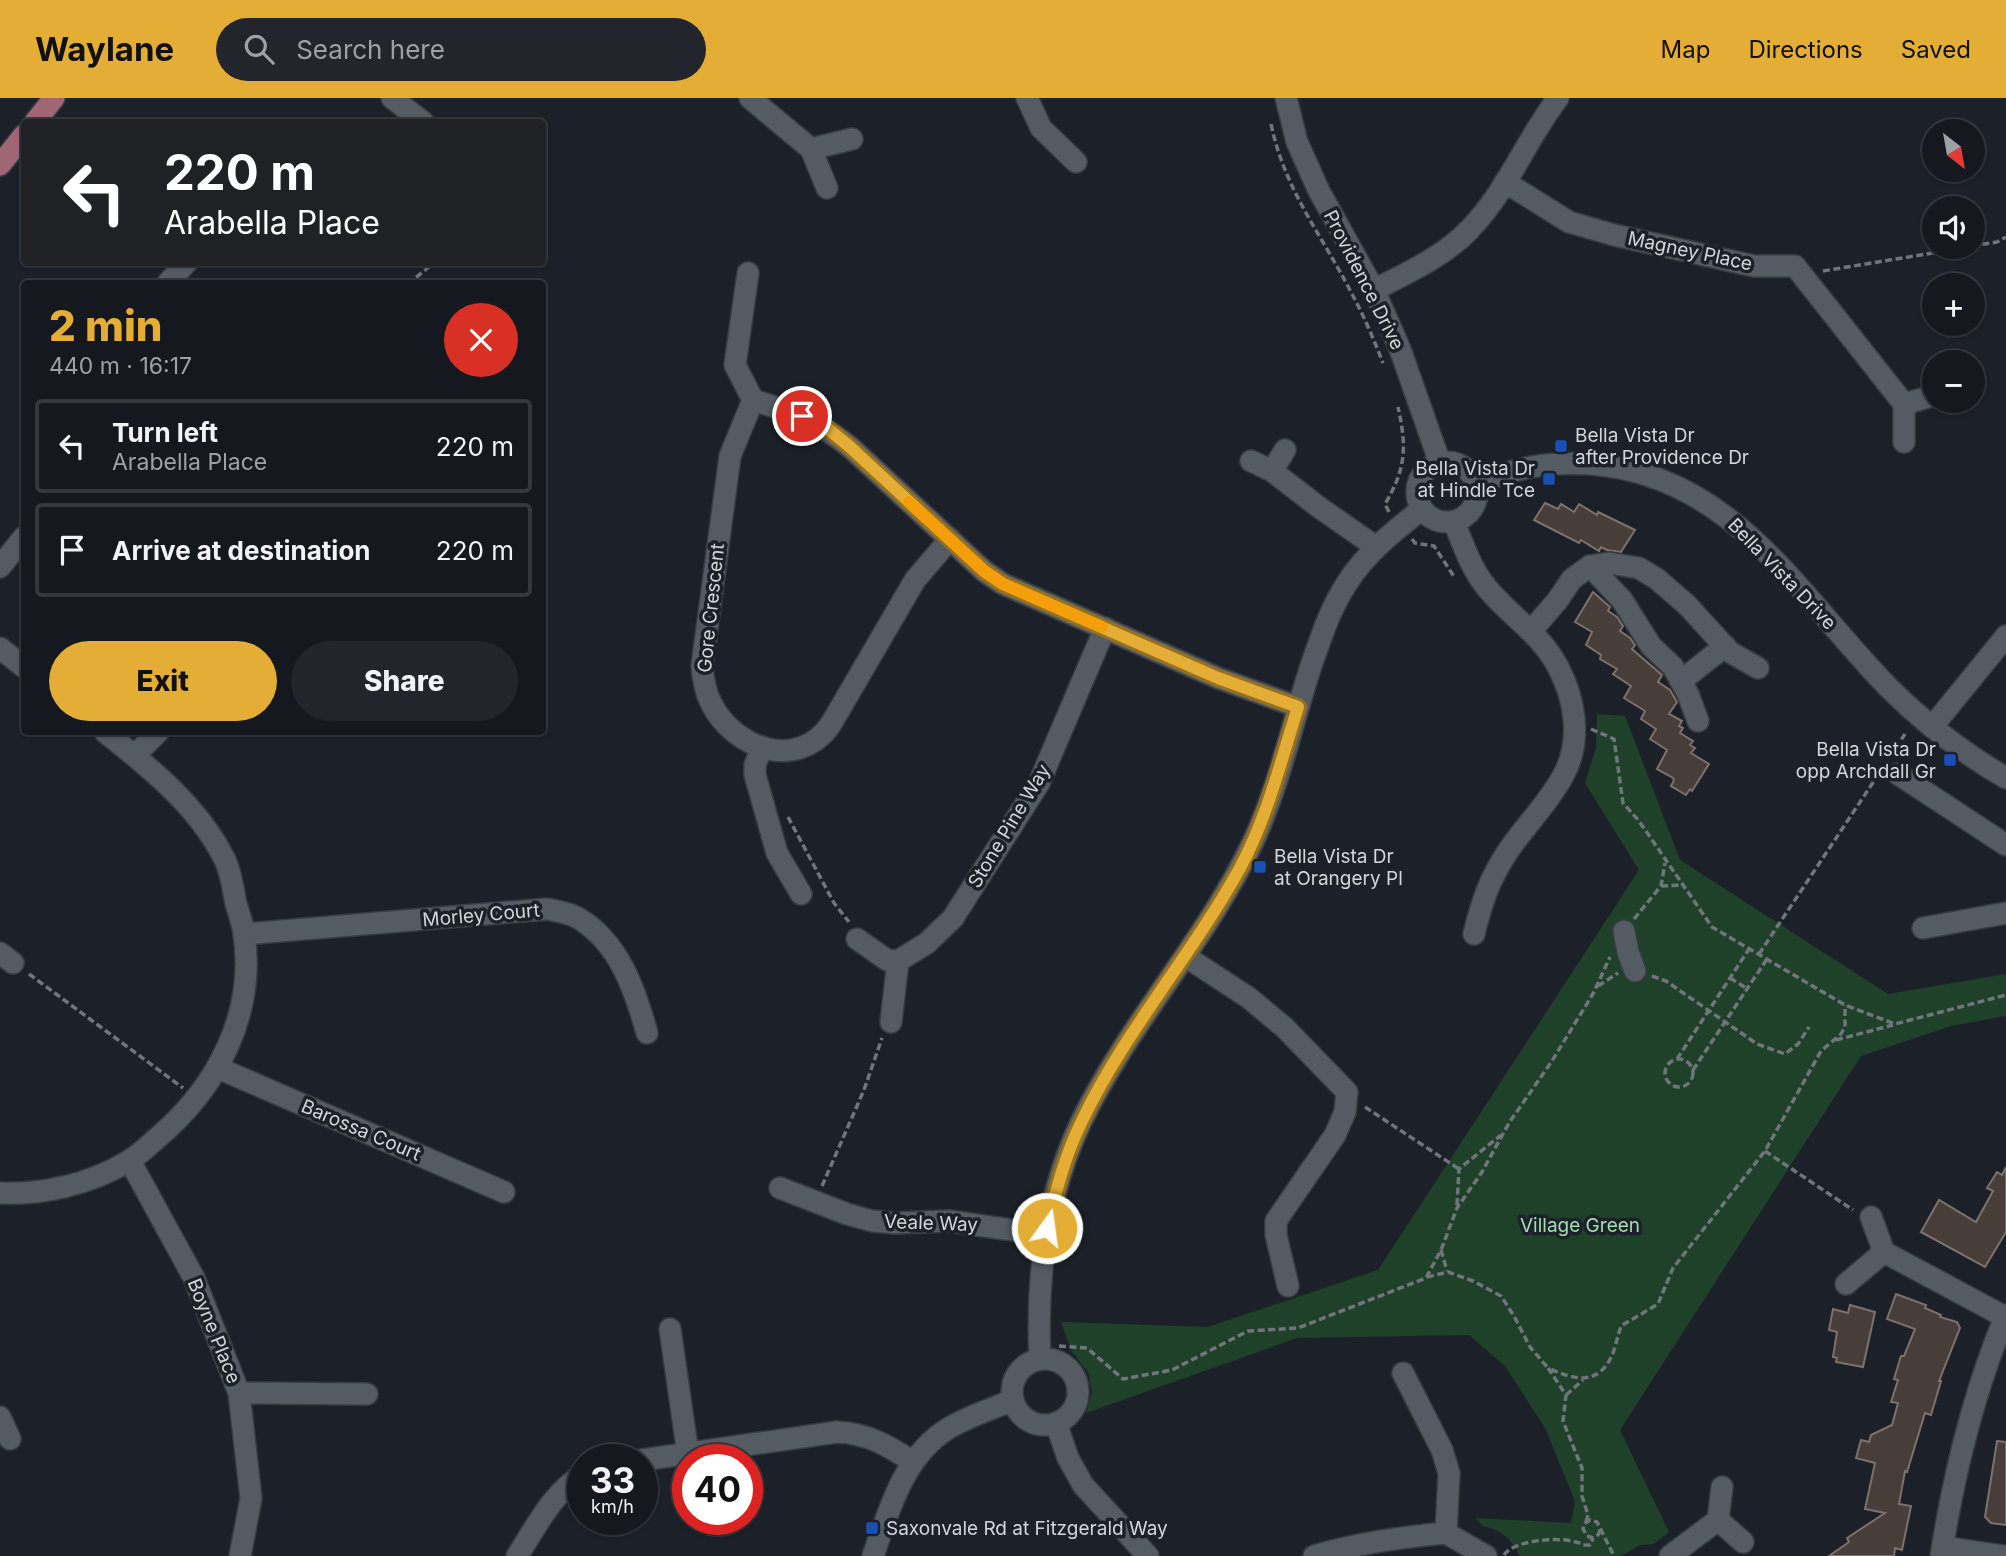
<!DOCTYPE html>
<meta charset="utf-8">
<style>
body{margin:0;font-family:Inter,sans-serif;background:#22262c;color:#f1f3f6;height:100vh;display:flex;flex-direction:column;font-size:26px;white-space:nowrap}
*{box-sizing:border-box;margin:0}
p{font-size:23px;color:#9da0a4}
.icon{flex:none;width:38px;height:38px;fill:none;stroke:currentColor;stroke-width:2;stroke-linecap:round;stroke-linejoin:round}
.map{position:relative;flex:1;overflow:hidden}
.sheet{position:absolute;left:21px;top:182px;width:525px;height:455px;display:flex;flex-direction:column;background:#15191f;border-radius:7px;box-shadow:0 2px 5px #0004,0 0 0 2px #34383d}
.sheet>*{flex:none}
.hud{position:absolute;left:21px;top:21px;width:525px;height:147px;border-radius:7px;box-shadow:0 2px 5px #0004,0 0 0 2px #34383d;background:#202124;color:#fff;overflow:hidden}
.needle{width:46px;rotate:149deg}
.fabs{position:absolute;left:1922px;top:21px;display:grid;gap:14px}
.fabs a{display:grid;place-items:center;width:63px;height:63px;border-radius:50%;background:#15191f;box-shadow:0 2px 5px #0004,0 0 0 2px #34383d;font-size:35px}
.speed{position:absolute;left:567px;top:1346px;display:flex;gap:14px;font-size:35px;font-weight:700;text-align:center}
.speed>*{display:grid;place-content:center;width:91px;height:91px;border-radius:50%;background:#15191f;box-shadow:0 2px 5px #0004,0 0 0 2px #34383d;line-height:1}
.speed small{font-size:18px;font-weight:400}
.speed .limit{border:10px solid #d22;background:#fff;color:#111}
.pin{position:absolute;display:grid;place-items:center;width:60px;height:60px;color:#fff;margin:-30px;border:4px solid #fff;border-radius:50%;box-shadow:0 2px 7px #0007}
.me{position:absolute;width:77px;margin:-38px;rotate:14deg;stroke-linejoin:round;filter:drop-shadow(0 0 5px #0008)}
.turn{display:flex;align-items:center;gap:24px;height:147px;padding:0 28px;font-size:32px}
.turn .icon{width:91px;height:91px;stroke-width:2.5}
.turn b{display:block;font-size:49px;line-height:60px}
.round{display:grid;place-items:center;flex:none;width:74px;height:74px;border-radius:37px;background:#22262c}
.summary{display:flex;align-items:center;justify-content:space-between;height:119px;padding:0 28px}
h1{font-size:42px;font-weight:800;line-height:52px;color:#e4ad35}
.action{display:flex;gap:14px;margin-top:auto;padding:14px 28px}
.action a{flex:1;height:80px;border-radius:42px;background:#e4ad35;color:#111;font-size:28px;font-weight:800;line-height:80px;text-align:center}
.action a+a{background:#22262c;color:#f1f3f6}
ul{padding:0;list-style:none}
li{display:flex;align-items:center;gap:21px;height:94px;margin:0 14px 10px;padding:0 14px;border:4px solid #34383d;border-radius:7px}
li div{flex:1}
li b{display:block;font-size:26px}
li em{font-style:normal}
header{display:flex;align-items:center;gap:42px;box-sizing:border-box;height:98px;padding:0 35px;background:#e4ad35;color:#111}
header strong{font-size:33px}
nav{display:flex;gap:38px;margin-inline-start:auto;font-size:24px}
.search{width:490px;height:63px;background:#22262c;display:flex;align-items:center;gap:18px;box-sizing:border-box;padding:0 24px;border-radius:38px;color:#9da0a4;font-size:26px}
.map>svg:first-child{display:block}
.green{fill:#204129}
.building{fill:#483e39;stroke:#7c716b;stroke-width:2}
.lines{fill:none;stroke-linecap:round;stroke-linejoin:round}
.minor-casing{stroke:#373c41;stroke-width:24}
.major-casing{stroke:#373c41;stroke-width:24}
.path{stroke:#70757c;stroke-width:3.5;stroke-dasharray:7 3.5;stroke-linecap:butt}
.minor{stroke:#545b63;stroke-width:21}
.major{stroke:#a16674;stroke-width:21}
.route-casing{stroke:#947022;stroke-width:18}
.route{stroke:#e4ad35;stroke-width:12}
.slow{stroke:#f59e0b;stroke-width:12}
.transit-dot{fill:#1a4fb4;stroke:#1c2129;stroke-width:2.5}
.labels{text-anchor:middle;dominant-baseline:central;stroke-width:7;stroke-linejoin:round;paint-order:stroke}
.street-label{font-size:19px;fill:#d2d6db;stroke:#1c2129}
.poi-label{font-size:19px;fill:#d2d6db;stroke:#1c2129;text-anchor:start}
.park-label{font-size:19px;fill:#a1ddae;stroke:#1c2129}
</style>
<header>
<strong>Waylane</strong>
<div class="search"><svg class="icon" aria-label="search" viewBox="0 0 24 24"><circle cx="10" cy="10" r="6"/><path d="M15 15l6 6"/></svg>Search here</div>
<nav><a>Map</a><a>Directions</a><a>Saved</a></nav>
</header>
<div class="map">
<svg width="2006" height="1458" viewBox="0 0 2006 1458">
<rect width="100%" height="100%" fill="#1c2129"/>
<path class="green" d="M1597,616L1625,618L1680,762L1888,896L2006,876V918L1951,928L1861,958L1620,1332L1669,1434L1654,1446L1640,1447L1621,1458H1520C1510,1440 1502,1432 1482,1428L1476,1420L1571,1425L1575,1403L1545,1330L1505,1268L1469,1237L1297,1240L1086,1315L1092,1294L1088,1274L1072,1254L1061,1224L1208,1229L1378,1172L1639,772L1585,685L1596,650Z"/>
<g class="building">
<polygon points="1545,405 1558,411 1561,406 1574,414 1579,406 1597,417 1598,414 1635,432 1621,454 1607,452 1601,449 1599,453 1581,442 1579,445 1534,422"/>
<polygon points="1593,494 1610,509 1608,513 1617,519 1623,528 1620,533 1630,540 1635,547 1632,551 1662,577 1658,584 1670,592 1677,604 1669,616 1682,623 1679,628 1683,630 1680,635 1693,643 1690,647 1695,650 1691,655 1709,666 1692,693 1690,691 1686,697 1671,688 1674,682 1673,680 1657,671 1667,652 1650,641 1656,631 1641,621 1645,613 1624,600 1631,588 1613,576 1617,571 1600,561 1601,557 1586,547 1592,534 1575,524"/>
<polygon points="2006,1069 2006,1134 1985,1169 1921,1134 1939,1102 1976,1124 1993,1093 1987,1090 1997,1074 2002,1077"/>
<polygon points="1896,1196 1926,1207 1925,1210 1941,1217 1940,1219 1957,1224 1960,1230 1939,1283 1941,1283 1931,1317 1925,1315 1907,1374 1905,1373 1899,1406 1911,1408 1902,1452 1895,1450 1894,1458 1829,1458 1849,1444 1847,1440 1885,1415 1865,1411 1875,1365 1856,1360 1861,1342 1869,1344 1871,1337 1892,1327 1898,1305 1891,1304 1898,1282 1894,1281 1901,1258 1904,1258 1915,1231 1887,1221"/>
<polygon points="1850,1207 1875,1214 1863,1269 1836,1264 1837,1260 1833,1259 1837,1234 1829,1232 1833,1211 1848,1215"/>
<polygon points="1997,1343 2006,1344 2006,1427 1991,1425 1985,1419"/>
</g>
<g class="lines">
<g class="minor-casing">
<g id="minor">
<polyline points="392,0 423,24"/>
<polyline points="750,0 811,51 827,90"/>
<polyline points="1027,0 1041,30 1076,64"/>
<polyline points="1286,0 1297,44 1319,93 1374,192 1400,251 1440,365"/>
<polyline points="811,51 852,41"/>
<polyline points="1505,84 1569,124 1614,137 1754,168 1795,168 1904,306 1932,298"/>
<polyline points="748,175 735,267 753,302"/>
<polyline points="167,186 187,164"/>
<path d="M1374,192C1407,175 1445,158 1470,131C1507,93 1526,42 1558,0"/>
<path d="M753,302L730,358L702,568C703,581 705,593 711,605C734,651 798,674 831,626L915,482L950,441"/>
<path d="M753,302C794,315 816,322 850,349L984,473L1003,486L1218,580L1298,609"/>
<polyline points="1904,344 1904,306"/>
<polyline points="1251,363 1272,373 1320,410 1376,449"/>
<circle cx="1447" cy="394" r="30"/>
<polyline points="1272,373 1285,352"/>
<path d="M1476,387C1515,369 1547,364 1590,366C1732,376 1798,497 1888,589C1923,624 1963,655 2006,680"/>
<path d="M1454,424C1463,446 1471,471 1487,490C1510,518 1541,536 1558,569C1575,601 1582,642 1564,676C1551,702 1525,728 1508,753C1489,782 1482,803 1474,836"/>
<polyline points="1590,468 1622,502 1651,548 1673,569 1688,596 1698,623"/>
<polyline points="0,469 24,439"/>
<polyline points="1531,533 1557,503 1572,481 1590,468 1609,465 1639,470 1657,481 1687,507 1730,554 1758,570"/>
<polyline points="0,550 24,569"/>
<polyline points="1681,583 1725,548"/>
<polyline points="1932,629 2006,538"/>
<polyline points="762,649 755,667 755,677 777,755 801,796"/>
<polyline points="135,657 158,634"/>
<polyline points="1898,676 2006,747"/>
<polyline points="1923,830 2006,815"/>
<polyline points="1624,833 1628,854 1635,873"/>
<path d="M244,836L547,811C557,813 570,815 578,820C619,844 635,892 647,935"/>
<polyline points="857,841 887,862 898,863 927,845 953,820 1039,685 1105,530"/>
<polyline points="0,855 13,865"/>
<polyline points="1185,858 1249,900 1285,930 1347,994 1345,1014 1335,1037 1276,1123 1276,1137 1288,1188"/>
<polyline points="891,924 898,863"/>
<polyline points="218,970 504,1094"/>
<polyline points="130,1063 194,1180 239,1295 251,1400 240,1458"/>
<polyline points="780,1090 847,1116 872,1123 895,1125 949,1123 1046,1137"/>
<path d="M0,1095C43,1097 90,1086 127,1064C138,1058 147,1049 156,1041C216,991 256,917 244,836C243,826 239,816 236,806C233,791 231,773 224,760C198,708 149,669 105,634"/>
<polyline points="1871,1119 1884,1154 2005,1219"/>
<polyline points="1846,1186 1884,1154"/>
<polyline points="670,1231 688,1356"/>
<path d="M1040,1261C1036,1179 1046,1098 1081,1024C1129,925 1206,843 1253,744C1279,688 1292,626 1311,568C1321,539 1330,511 1347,485C1366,455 1394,433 1422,411"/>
<circle cx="1045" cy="1294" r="33"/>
<polyline points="1403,1275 1442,1352 1449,1375 1446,1435"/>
<polyline points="239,1295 367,1296"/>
<polyline points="0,1319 10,1341"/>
<polyline points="1056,1325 1068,1360 1083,1387 1148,1458"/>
<path d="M642,1362L837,1334C867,1335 889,1348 913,1364"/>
<polyline points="1718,1422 1722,1389"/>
<polyline points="1446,1435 1486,1458"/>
<polyline points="1943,1449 2003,1458"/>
<path d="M517,1458C535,1431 553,1393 583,1377"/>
<path d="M873,1458C889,1412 904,1357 949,1330C969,1318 992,1311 1013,1302"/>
<path d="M1314,1458C1358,1445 1401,1439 1446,1435"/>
<polyline points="1670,1458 1718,1422 1743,1444"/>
<path d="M1941,1458C1954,1375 1973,1295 2006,1217"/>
</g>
</g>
<g class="major-casing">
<g id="major">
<polyline points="35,24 54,0"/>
<polyline points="0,67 24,37"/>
</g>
</g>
<g class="path">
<path d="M1271,26C1285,93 1322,137 1352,196C1364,218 1374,242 1383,265"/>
<polyline points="1972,148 1997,144 2006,139"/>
<polyline points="1823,173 1969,149"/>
<polyline points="408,186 435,164"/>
<path d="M1389,414L1385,406C1406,371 1407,349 1398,309"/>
<polyline points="1412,441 1415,445 1434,448 1455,480"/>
<polyline points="1591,631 1614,641 1623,705 1639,723 1712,829 1845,907 1895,926 2006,897"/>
<polyline points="1890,659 1905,636"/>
<polyline points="788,719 834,805 849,824"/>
<polyline points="1661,788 1682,787"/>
<polyline points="1634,821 1661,788 1665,765"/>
<polyline points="1759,856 1880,674"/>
<polyline points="29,876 183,990"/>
<polyline points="1652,878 1666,883 1757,946 1785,956 1798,946 1809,929"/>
<polyline points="1730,880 1746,890"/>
<polyline points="1598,888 1618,875"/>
<polyline points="1836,942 1893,927"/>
<polyline points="1677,961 1749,851"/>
<circle cx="1679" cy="975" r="14"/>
<polyline points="1693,972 1767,861"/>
<polyline points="1365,1009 1459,1071"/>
<polyline points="1765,1053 1853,1112"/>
<polyline points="822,1088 864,992 882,940"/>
<polyline points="1457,1107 1459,1071 1501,1037"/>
<polyline points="1441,1152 1447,1173"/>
<polyline points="1427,1179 1448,1174 1473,1183 1501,1198 1514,1218 1530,1249 1548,1270"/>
<polyline points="1059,1248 1087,1250 1123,1281 1172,1272 1248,1233 1298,1230 1426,1180 1441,1152 1457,1110 1482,1074 1509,1025 1552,963 1594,894 1610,859"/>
<polyline points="1566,1297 1583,1282"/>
<path d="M1586,1424L1588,1417L1582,1398V1370L1563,1323L1566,1297L1548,1270C1575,1282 1599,1289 1613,1255C1616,1246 1618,1237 1621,1228L1658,1206L1673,1170L1765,1053L1821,953L1841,936L1845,929V907"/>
<polyline points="1600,1432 1598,1437 1593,1440 1587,1438 1583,1431 1584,1426 1590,1422 1597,1424 1614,1458"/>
<path d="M1504,1457C1514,1441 1569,1437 1583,1447H1590L1593,1440"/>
</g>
<use href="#minor" class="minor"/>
<use href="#major" class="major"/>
</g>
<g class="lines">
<g class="route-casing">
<path id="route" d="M802,318L827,330L850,349L984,473L1003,486L1218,580L1298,609C1281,663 1267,720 1240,770C1192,857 1125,933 1082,1023C1065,1057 1056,1093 1047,1130"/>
</g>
<use href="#route" class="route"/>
<polyline class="slow" points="909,404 984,473 1003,486 1102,529"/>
</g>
<g class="transit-dot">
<rect x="1554" y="341" width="14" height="14" rx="3.5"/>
<rect x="1542" y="374" width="14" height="14" rx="3.5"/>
<rect x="1943" y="655" width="14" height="14" rx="3.5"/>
<rect x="1253" y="762" width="14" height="14" rx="3.5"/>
<rect x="865" y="1423" width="14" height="14" rx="3.5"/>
</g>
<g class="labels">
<g class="street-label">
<text transform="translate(1690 153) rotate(12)">Magney Place</text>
<text transform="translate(1364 182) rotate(63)">Providence Drive</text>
<text transform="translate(1782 476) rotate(46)">Bella Vista Drive</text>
<text transform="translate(711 510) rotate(-84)">Gore Crescent</text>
<text transform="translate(1009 728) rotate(-59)">Stone Pine Way</text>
<text transform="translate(481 817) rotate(-5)">Morley Court</text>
<text transform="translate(361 1032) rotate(23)">Barossa Court</text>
<text transform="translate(931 1125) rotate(2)">Veale Way</text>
<text transform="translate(214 1233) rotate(68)">Boyne Place</text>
</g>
<g class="poi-label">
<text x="1575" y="337">Bella Vista Dr<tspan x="1575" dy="22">after Providence Dr</tspan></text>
<text x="1535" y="370" text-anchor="end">Bella Vista Dr<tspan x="1535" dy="22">at Hindle Tce</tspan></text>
<text x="1936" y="651" text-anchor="end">Bella Vista Dr<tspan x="1936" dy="22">opp Archdall Gr</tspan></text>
<text x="1274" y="758">Bella Vista Dr<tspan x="1274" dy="22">at Orangery Pl</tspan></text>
<text x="886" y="1430">Saxonvale Rd at Fitzgerald Way</text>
</g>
<g class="park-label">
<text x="1580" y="1127">Village Green</text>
</g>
</g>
</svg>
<div class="fabs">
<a><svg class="needle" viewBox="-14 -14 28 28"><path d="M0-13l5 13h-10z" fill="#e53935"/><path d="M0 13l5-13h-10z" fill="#9da0a4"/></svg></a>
<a><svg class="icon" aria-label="sound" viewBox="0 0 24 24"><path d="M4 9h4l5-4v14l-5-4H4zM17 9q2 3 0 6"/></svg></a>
<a>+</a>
<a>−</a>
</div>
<div class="speed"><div>33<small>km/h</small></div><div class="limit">40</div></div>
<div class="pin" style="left:802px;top:318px;background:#d93025"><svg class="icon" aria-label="arrive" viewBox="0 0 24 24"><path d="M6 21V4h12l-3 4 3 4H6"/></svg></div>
<svg class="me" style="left:1047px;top:1130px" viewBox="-20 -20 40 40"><circle r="17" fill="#e4ad35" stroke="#fff" stroke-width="3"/><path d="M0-11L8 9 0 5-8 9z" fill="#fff"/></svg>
<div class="hud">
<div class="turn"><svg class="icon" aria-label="left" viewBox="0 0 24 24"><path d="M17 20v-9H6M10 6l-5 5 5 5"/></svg><div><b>220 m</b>Arabella Place</div></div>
</div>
<section class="sheet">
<div class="summary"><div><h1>2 min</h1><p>440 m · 16:17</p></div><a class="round" style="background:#d93025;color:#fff"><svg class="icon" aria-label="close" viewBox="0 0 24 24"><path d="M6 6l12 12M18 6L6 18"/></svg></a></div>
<ul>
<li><svg class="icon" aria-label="left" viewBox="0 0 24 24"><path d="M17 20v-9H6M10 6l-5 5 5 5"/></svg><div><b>Turn left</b><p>Arabella Place</p></div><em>220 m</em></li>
<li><svg class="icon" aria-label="arrive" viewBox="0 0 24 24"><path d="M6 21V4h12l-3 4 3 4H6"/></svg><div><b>Arrive at destination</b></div><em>220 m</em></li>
</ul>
<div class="action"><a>Exit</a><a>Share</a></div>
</section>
</div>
